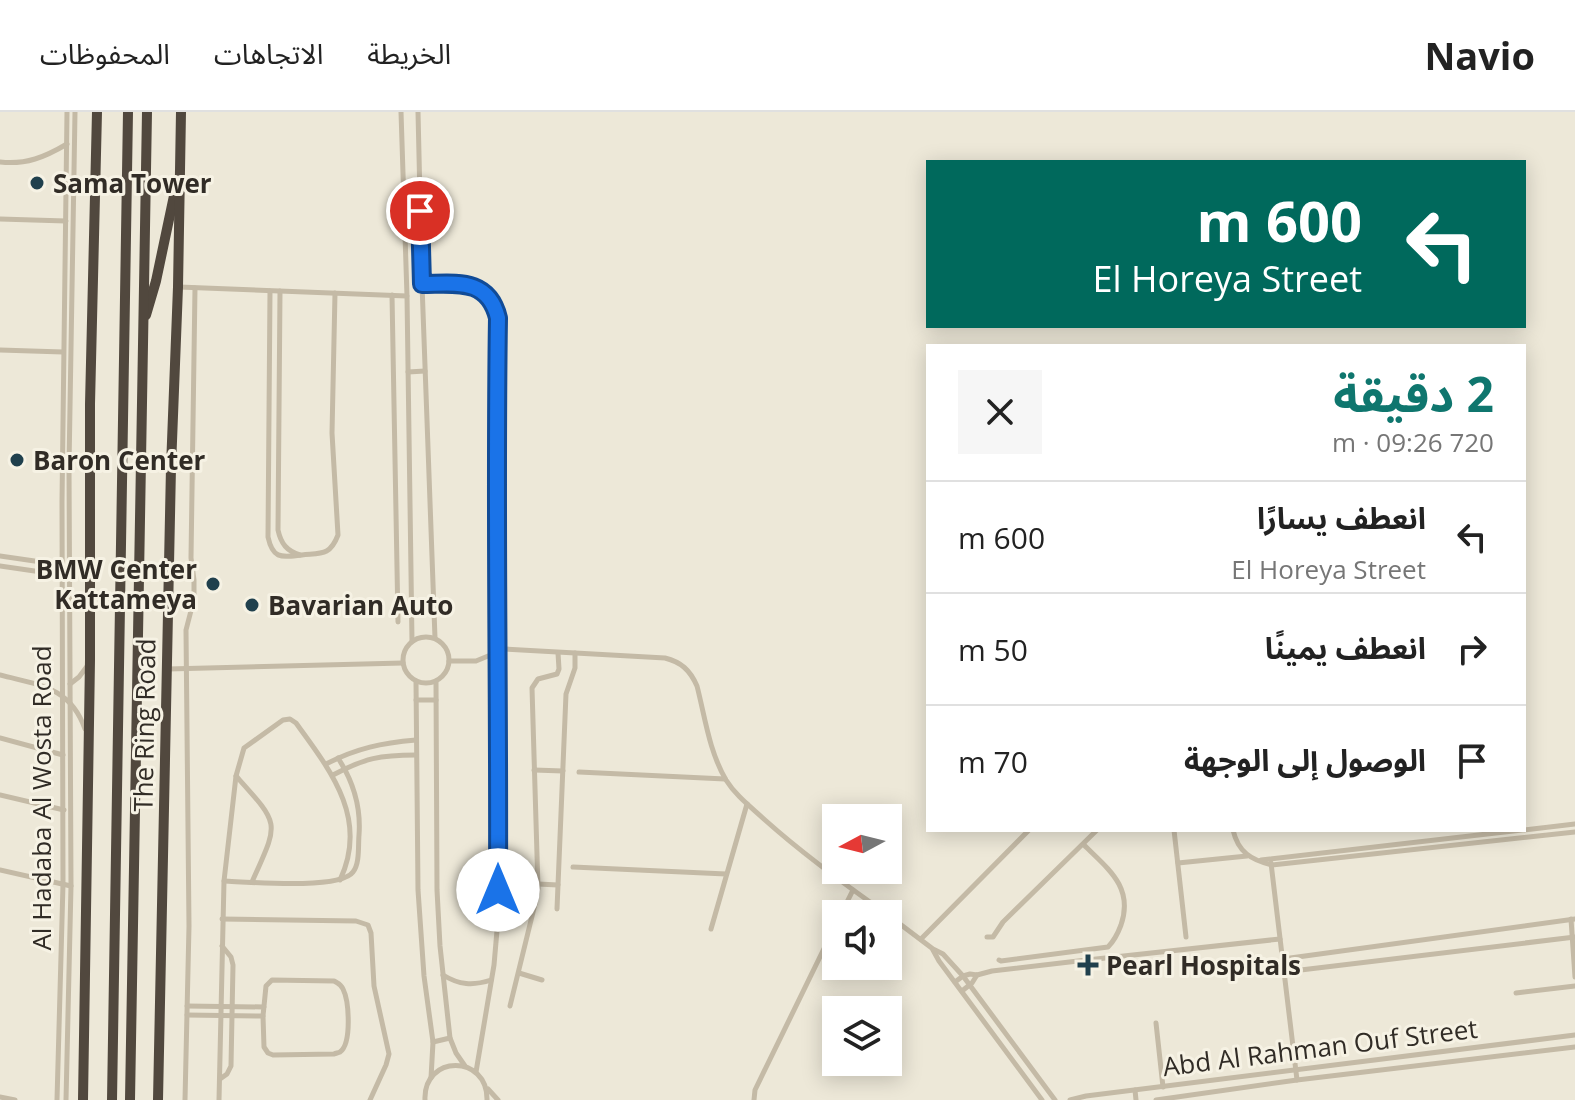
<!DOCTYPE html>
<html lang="ar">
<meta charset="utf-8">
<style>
body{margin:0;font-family:"Open Sans","Noto Sans Arabic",sans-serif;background:#f6f6f6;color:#222;direction:rtl;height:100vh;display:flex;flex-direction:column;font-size:30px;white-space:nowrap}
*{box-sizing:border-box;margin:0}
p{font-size:26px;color:#767676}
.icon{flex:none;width:44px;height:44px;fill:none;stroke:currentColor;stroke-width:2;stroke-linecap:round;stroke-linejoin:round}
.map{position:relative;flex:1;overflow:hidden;direction:ltr}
.details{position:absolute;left:926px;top:232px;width:600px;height:488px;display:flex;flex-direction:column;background:#fff;border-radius:0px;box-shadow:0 4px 20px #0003;direction:rtl}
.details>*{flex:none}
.hud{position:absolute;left:926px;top:48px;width:600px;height:168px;border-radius:0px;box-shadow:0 4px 20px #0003;direction:rtl;background:#00695c;color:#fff;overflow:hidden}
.needle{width:52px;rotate:263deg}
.tools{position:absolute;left:822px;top:692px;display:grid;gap:16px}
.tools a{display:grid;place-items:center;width:80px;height:80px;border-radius:0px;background:#fff;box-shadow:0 4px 20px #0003;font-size:40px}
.pin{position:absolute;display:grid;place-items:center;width:68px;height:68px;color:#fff;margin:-34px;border:4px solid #fff;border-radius:50%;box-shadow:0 2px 8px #0007}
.me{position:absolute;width:88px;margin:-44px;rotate:0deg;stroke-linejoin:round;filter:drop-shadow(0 0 6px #0008)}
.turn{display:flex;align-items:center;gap:28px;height:168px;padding:0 32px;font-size:36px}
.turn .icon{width:104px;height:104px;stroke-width:2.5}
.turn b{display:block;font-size:56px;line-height:68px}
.round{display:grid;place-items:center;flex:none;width:84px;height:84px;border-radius:0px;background:#f6f6f6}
.headline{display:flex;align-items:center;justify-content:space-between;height:136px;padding:0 32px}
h1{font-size:48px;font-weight:700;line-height:60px;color:#0f766e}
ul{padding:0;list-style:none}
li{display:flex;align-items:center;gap:24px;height:112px;padding:0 32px;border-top:2px solid #e0e0e0}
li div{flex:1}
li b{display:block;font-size:30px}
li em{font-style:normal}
header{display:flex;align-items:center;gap:48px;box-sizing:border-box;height:112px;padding:0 40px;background:#fff;border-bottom:2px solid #e0e0e0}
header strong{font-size:38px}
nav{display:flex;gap:44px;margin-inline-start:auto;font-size:28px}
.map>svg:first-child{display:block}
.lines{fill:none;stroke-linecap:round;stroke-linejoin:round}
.street{stroke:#c4baa6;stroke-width:5}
.highway{stroke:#51483e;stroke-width:10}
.route-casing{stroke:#114b97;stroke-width:20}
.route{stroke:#1a73e8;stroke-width:14}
.poi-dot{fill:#20404d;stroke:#f6f2e4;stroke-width:3}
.labels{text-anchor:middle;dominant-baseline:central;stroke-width:6;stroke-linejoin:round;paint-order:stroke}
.poi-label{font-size:26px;font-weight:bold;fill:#312c26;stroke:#f6f2e4;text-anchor:start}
.street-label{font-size:26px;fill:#312c26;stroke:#f6f2e4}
</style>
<header>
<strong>Navio</strong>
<nav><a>الخريطة</a><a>الاتجاهات</a><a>المحفوظات</a></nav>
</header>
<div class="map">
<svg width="1575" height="988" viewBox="0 0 1575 988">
<rect width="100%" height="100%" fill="#ede8d8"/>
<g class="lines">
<g class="street">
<polyline points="401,0 407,184 412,529"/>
<polyline points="418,0 422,172 435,526"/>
<path d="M0,50C26,53 45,45 67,32"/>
<polyline points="0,107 66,109"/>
<path d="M422,172C454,172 489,165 498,206V807L494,853L476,960"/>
<polyline points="179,175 407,184"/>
<path d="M270,179L268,425C273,448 282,445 302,443C321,441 330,444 338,423L332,321L335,181"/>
<path d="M280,179L278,418C281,432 287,439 300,443"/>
<polyline points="392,183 398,510"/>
<polyline points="0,238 63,240"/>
<polyline points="408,260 425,259"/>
<polyline points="0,444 62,453"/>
<polyline points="0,454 62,463"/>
<polyline points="411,501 434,499"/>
<circle cx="426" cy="548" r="23"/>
<path d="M449,549H476L505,537L665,546C681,550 690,558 697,574C705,605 709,639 726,668C736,684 751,695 765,708C803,742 844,772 887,802"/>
<polyline points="168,557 403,551"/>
<path d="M0,563C38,573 70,574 85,617"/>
<polyline points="416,569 418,778 424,864 433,930 431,966"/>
<polyline points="436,569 437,778 440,834 450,926 456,941 465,954"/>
<polyline points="70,572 79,565 88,553"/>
<polyline points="416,588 436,588"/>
<polyline points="0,626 63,643"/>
<path d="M326,652C357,636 382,631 416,628"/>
<polyline points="534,658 563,659"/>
<polyline points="579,660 725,667"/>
<path d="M333,663C365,646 380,643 416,643"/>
<path d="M236,664C281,714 279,709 252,770"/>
<polyline points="0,683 64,698"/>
<polyline points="1174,718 1186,825"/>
<path d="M1233,718C1238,740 1251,748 1272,753L1575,720"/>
<polyline points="1524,718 1575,712"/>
<polyline points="1261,748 1522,718"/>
<polyline points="1178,751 1247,744"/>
<polyline points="1271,751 1297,968"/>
<polyline points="573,755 726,762"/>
<polyline points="0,758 71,774"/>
<path d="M224,769C248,770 340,778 353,760C360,751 358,734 359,723C361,696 353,669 338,646"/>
<polyline points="538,772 558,773"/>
<polyline points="557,797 566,582 575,556 575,541"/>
<polyline points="841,802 853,778"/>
<polyline points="888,803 933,837 943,842 963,864 1055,988"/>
<polyline points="222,807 356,809 368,813 371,821 374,874 389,942 386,953 370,988"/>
<polyline points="1571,807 1575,865"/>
<polyline points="711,817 747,692"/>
<polyline points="987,825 993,825 1003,810 1097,718"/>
<polyline points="921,827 1029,718"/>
<polyline points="933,838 939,849 1042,988"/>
<polyline points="1283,847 1575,807"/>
<path d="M999,848L1001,849L1108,835C1114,829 1118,821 1121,813C1134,775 1108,757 1084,733"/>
<polyline points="1284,860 1575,825"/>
<polyline points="519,861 542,868"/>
<path d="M443,863C459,873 473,874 491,868"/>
<path d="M272,868L334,869C339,872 340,871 343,877C349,889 352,931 340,940C338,941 336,941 334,942L273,943L268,941L264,935L263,904L266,874Z"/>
<polyline points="955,870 963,864 970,862 977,863 992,859 1078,849 1280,827"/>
<polyline points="962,879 972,871 977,863"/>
<polyline points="1516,881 1575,874"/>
<polyline points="187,894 264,895"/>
<polyline points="510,894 535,792 538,776 532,576 538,567 557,562 559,557 558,541"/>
<polyline points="187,903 263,904"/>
<polyline points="1156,911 1163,975"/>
<polyline points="433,930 450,926"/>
<polyline points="220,967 227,962 231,954 233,853 231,845 222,834"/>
<polyline points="488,977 498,988"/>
<polyline points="1135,978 1136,988"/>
<polyline points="0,985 15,988"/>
<polyline points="57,988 63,772 62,390 67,0"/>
<polyline points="66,988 71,774 69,354 75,0"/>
<polyline points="185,988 189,814 186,518 194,487 194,468 191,446 195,176"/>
<path d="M219,988L224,769L236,664L244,636L283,608L290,607L296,611C331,659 369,707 340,768"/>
<path d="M425,988C423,942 488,942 487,988"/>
<polyline points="754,988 755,978 836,812"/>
<polyline points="1070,988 1086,984 1575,923"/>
<polyline points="1156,988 1297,968 1575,935"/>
</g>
<g class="highway">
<polyline points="146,203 156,169 175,79"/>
<polyline points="83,988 90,548 90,292 97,0"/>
<polyline points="112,988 128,0"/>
<polyline points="130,988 147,0"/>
<polyline points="158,988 171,355 178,175 181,0"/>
</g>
</g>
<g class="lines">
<g class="route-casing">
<path id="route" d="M420,99L422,172C455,172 488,165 498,206C495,397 499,587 498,778"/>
</g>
<use href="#route" class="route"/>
</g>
<g class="poi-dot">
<circle cx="37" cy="71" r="8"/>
<circle cx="17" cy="348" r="8"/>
<circle cx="213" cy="472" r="8"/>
<circle cx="252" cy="493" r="8"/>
<path d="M1084 841h8v8h8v8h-8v8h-8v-8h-8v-8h8z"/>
</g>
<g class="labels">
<g class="poi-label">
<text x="53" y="71">Sama Tower</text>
<text x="33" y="348">Baron Center</text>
<text x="197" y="457" text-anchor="end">BMW Center<tspan x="197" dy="30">Kattameya</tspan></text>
<text x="268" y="493">Bavarian Auto</text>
<text x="1106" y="853">Pearl Hospitals</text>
</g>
<g class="street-label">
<text transform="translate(144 613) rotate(-89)">The Ring Road</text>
<text transform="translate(41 686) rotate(-90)">Al Hadaba Al Wosta Road</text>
<text transform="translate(1320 935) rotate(-7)">Abd Al Rahman Ouf Street</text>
</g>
</g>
</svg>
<div class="tools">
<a><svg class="needle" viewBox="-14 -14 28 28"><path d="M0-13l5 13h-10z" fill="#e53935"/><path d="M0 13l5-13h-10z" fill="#767676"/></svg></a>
<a><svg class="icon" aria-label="sound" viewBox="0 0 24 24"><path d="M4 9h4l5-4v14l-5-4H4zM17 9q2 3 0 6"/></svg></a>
<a><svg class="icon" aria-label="layers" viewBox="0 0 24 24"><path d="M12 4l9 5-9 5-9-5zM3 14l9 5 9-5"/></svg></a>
</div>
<div class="pin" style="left:420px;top:99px;background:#d93025"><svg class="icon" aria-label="arrive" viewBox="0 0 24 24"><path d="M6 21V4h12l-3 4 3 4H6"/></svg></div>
<svg class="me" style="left:498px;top:778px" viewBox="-20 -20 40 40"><circle r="19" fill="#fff"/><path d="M0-13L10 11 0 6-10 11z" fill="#1a73e8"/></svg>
<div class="hud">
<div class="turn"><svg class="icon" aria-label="left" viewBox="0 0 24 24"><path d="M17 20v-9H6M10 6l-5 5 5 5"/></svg><div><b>600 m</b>El Horeya Street</div></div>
</div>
<section class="details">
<div class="headline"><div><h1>2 دقيقة</h1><p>720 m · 09:26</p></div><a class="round"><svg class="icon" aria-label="close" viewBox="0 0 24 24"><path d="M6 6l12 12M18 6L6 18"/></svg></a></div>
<ul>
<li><svg class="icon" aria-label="left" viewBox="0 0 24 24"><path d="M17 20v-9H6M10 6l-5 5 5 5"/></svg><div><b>انعطف يسارًا</b><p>El Horeya Street</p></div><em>600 m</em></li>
<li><svg class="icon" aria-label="right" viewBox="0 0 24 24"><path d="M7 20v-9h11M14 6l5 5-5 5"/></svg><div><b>انعطف يمينًا</b></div><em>50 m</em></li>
<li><svg class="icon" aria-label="arrive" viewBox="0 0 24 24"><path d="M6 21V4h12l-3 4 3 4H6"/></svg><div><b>الوصول إلى الوجهة</b></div><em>70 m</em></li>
</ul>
</section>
</div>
